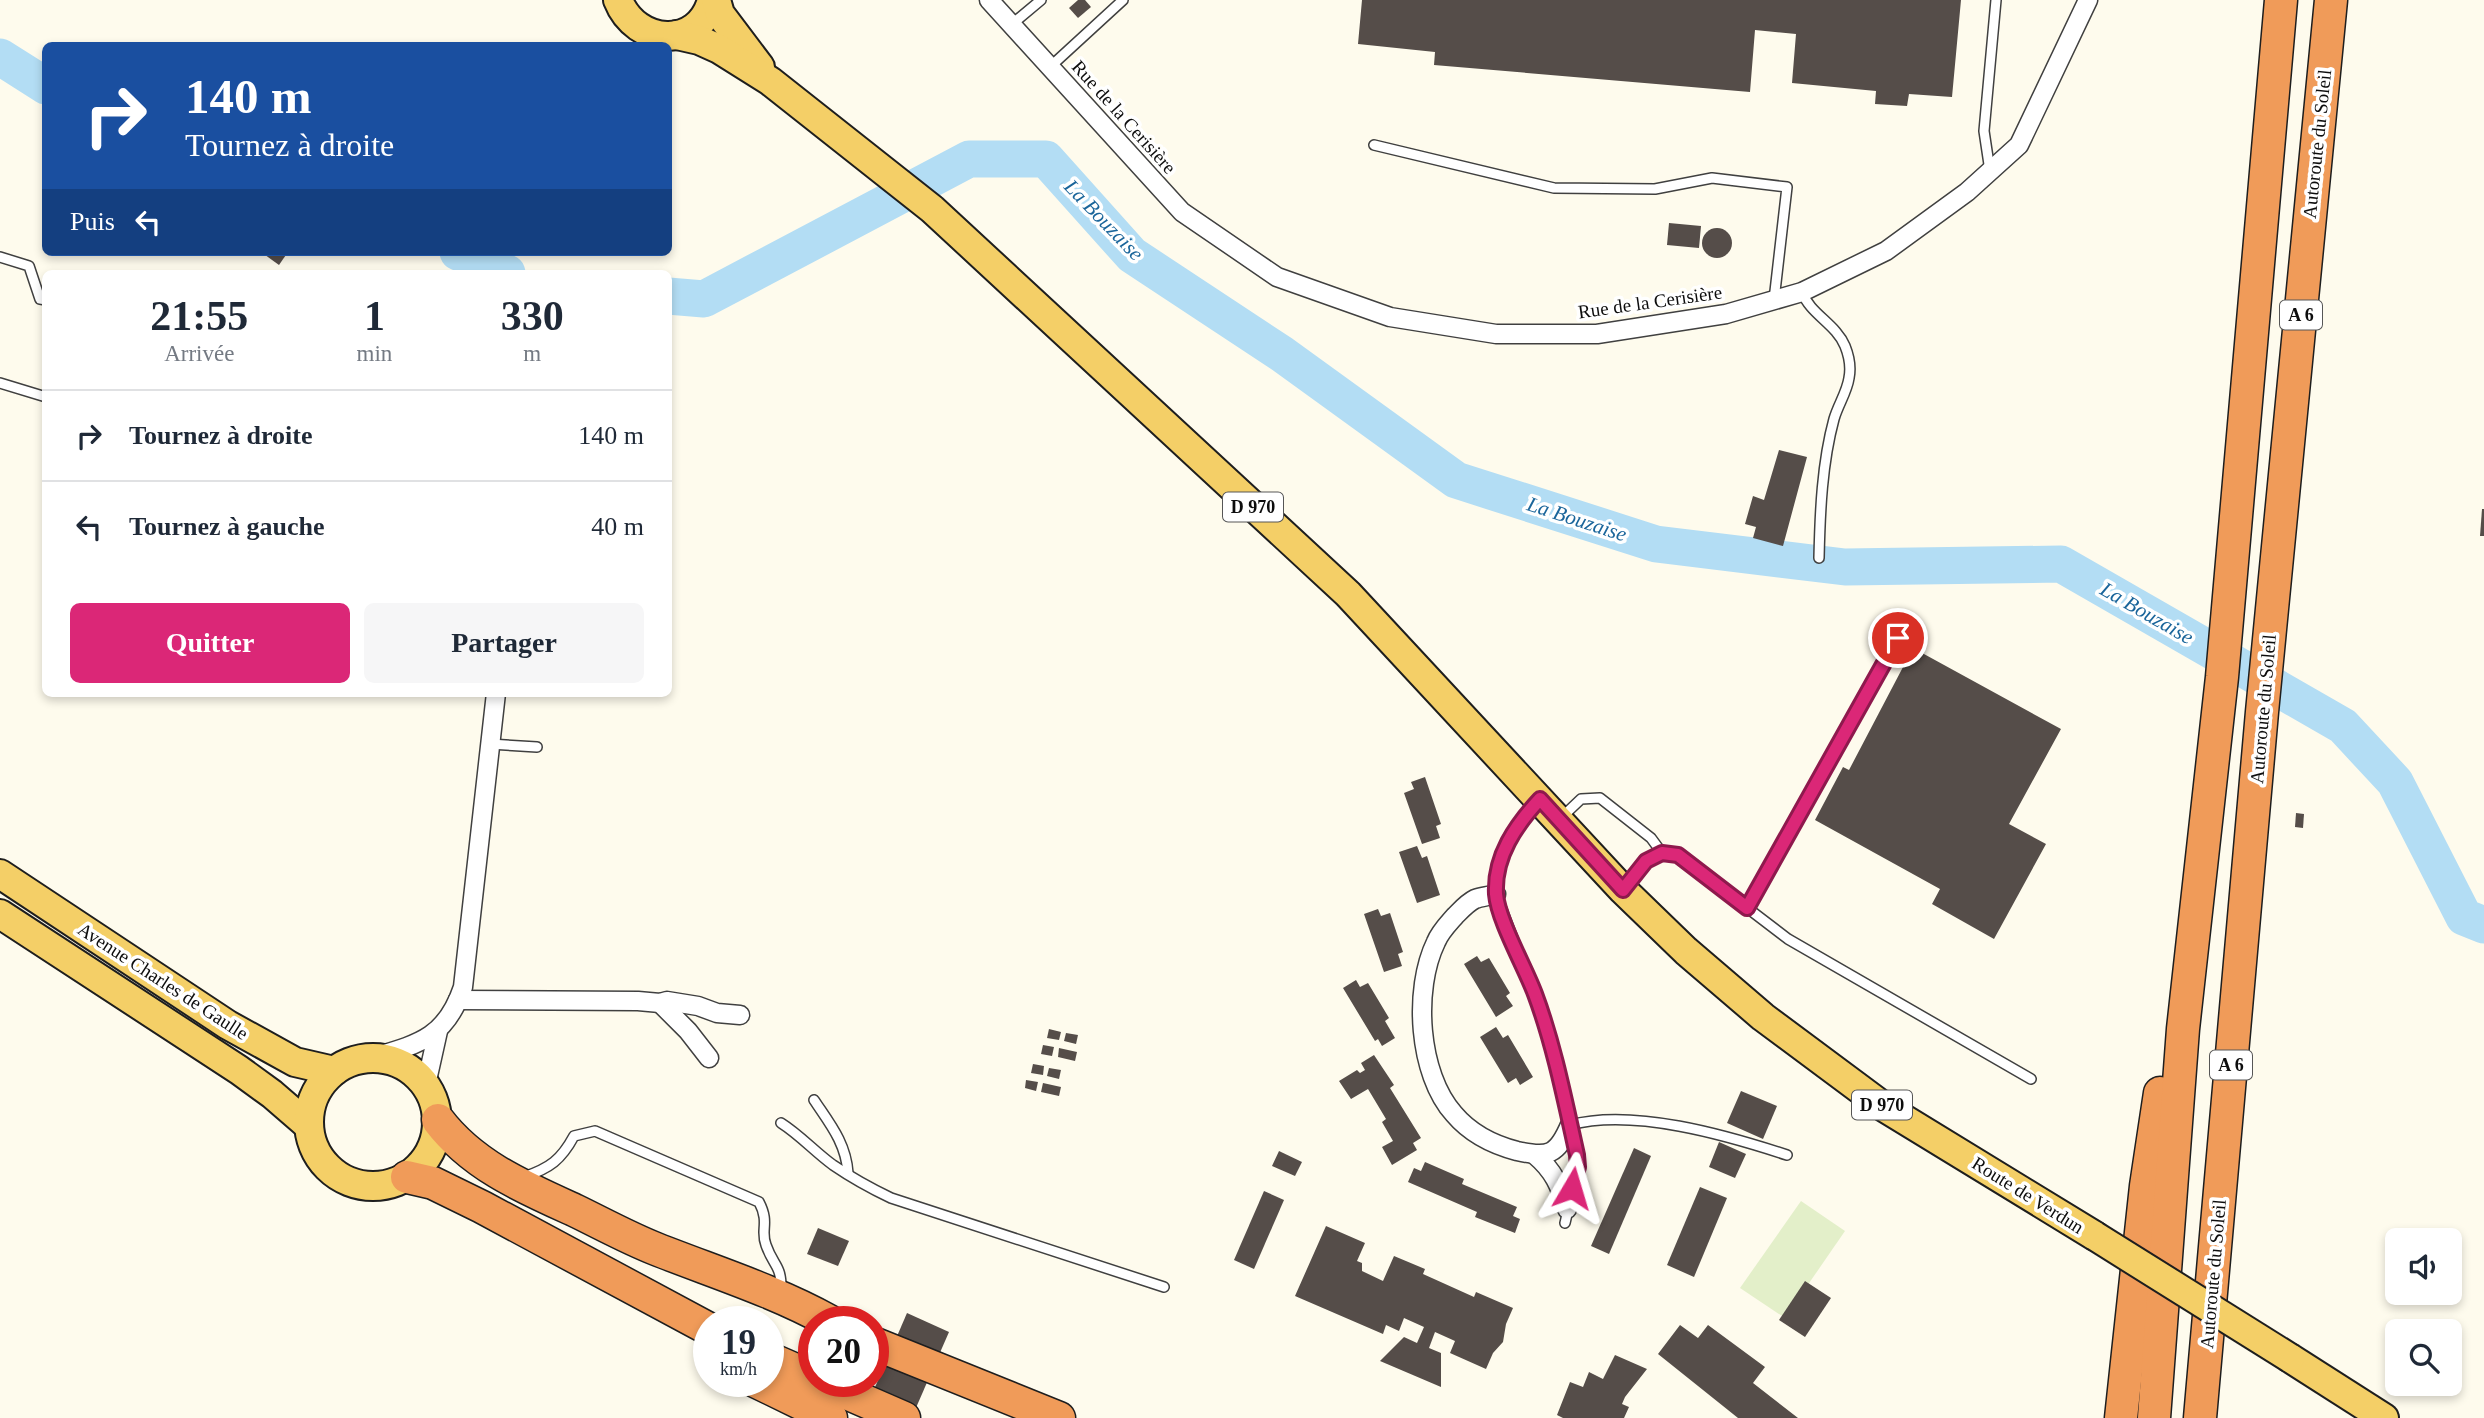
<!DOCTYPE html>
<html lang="fr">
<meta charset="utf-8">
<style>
body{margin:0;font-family:"Times New Roman",serif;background:#f6f6f7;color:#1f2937;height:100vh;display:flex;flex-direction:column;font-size:26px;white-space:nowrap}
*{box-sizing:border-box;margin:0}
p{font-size:23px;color:#747a83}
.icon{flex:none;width:38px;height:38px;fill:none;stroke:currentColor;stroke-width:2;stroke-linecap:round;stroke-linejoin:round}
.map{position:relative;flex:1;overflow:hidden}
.details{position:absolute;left:42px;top:270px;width:630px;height:427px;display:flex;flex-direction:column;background:#fff;border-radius:10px;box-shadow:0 4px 10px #0003}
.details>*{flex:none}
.guide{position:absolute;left:42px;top:42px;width:630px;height:214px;border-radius:10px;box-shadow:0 4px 10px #0003;background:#1a4fa0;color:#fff;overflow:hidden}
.tools{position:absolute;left:2385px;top:1228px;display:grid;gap:14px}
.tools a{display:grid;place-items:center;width:77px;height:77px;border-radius:10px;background:#fff;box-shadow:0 4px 10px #0003;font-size:35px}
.speed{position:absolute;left:693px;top:1306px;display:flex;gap:14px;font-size:35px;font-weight:700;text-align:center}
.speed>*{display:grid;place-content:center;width:91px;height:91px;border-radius:50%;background:#fff;box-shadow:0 4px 10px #0003;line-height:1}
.speed small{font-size:18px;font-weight:400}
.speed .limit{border:10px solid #d22;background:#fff;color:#111}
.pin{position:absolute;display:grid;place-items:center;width:60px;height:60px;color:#fff;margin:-30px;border:4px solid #fff;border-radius:50%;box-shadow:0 2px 7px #0007}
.me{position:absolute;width:77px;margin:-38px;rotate:7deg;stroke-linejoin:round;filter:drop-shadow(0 0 5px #0008)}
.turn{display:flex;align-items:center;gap:24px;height:147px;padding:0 28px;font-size:32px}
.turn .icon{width:91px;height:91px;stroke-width:2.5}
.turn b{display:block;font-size:49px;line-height:60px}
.then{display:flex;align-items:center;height:66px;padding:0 28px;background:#0003;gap:14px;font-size:26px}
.eta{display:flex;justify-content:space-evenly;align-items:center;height:119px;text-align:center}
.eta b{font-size:42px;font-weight:700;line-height:49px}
.cta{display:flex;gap:14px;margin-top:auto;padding:14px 28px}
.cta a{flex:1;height:80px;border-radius:10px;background:#db2777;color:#fff;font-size:28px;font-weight:700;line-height:80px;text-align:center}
.cta a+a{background:#f6f6f7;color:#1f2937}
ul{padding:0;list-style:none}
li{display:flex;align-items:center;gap:21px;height:91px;padding:0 28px;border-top:2px solid #e0e1e3}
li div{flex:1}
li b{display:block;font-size:26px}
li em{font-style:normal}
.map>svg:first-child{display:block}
.pitch{fill:#e3efc9}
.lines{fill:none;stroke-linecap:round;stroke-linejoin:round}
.river{stroke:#b3ddf4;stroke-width:37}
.building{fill:#554d49}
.lane-casing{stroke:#404040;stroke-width:12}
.street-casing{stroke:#404040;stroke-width:21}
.primary-casing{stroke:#1e1e1e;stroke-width:32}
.highway-casing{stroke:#1e1e1e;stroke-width:35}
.lane{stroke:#fff;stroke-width:9}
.street{stroke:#fff;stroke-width:18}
.primary{stroke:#f4cf67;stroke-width:28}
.highway{stroke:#f09b59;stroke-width:32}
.primary-bridge-casing{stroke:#1e1e1e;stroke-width:32;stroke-linecap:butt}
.primary-bridge{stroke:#f4cf67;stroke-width:28}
.route-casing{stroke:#8e194d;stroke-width:18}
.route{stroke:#db2777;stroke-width:12}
.labels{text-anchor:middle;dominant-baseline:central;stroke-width:7;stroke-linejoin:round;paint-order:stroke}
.shield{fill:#fff;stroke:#565656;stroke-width:2}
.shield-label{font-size:18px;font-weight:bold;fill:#0d0d0d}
.street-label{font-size:19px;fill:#0d0d0d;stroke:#fff}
.water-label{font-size:21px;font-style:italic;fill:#1a659a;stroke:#fff}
</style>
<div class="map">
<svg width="2484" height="1418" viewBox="0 0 2484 1418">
<rect width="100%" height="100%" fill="#fefbed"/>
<polygon class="pitch" points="1801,1201 1845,1231 1785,1318 1740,1288"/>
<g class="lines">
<g class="river">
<polyline points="0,57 46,86"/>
<polyline points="458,252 507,273"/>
<polyline points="668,296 704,299 969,159 1046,159 1132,255 1282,354 1456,480 1656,544 1845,567 2061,564 2343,726 2395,782 2464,917 2484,925"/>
</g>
</g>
<g class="building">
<polygon points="1078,0 1085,0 1091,7 1078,18 1069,8"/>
<polygon points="1362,0 1961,0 1952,97 1909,94 1907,106 1875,104 1876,91 1792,83 1796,34 1755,30 1750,92 1434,65 1435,52 1358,44"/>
<polygon points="1669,223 1701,226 1699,248 1667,245"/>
<circle cx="1717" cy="243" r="15"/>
<polygon points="261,252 288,252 279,265"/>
<polygon points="1779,450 1807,457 1783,546 1753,538 1756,527 1745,524 1753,496 1764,500"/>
<polygon points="2482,509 2484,509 2484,536 2480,536"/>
<polygon points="1913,648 2061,729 2009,824 2046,844 1994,939 1932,904 1940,889 1815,820 1843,767 1849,770"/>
<polygon points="1425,777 1441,824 1436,826 1440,838 1422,844 1404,793 1414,789 1411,782"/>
<polygon points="2296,813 2304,814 2303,828 2295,827"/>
<polygon points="1417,846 1422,858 1427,856 1440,895 1417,903 1399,852"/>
<polygon points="1378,909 1381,916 1390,913 1403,952 1398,954 1402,966 1384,972 1364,914"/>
<polygon points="1477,956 1481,962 1489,958 1510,993 1506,996 1513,1006 1496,1017 1464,964"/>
<polygon points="1356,980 1360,987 1368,983 1389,1018 1385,1021 1395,1038 1382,1046 1378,1039 1375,1041 1343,988"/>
<polygon points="1496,1027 1503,1038 1508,1035 1533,1077 1520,1085 1516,1078 1508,1083 1480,1037"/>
<polygon points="1049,1029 1061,1032 1059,1040 1047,1038"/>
<polygon points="1066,1033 1078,1035 1076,1044 1064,1041"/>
<polygon points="1043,1045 1054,1047 1052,1056 1041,1054"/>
<polygon points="1059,1048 1077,1052 1075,1061 1058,1057"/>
<polygon points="1374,1055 1394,1085 1390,1088 1421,1138 1413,1143 1417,1150 1392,1165 1382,1147 1393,1141 1382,1122 1386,1119 1368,1089 1351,1099 1339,1081 1357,1070 1360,1073 1365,1070 1361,1063"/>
<polygon points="1033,1064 1044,1066 1043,1075 1031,1073"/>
<polygon points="1049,1068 1061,1070 1059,1079 1047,1076"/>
<polygon points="1026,1080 1038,1082 1036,1091 1025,1088"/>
<polygon points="1043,1083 1061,1087 1059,1096 1041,1092"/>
<polygon points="1741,1091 1777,1106 1763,1139 1727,1123"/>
<polygon points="1719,1142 1746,1154 1735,1178 1709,1167"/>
<polygon points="1634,1148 1651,1156 1609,1254 1591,1246"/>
<polygon points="1279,1151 1302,1162 1295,1176 1272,1166"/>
<polygon points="1425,1162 1464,1179 1462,1184 1517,1207 1513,1216 1520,1219 1515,1233 1475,1217 1477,1212 1408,1182 1414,1168 1421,1171"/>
<polygon points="1700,1187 1727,1198 1694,1277 1667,1265"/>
<polygon points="1264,1191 1284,1200 1254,1269 1234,1260"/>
<polygon points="1326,1226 1365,1243 1357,1261 1362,1263 1362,1271 1383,1281 1394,1256 1425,1269 1423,1274 1474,1297 1476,1292 1513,1308 1506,1324 1503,1342 1493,1353 1486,1369 1450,1353 1455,1341 1435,1332 1429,1348 1441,1353 1441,1387 1380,1361 1404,1337 1417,1343 1424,1327 1404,1318 1399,1331 1386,1325 1383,1334 1295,1296"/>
<polygon points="818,1228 849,1241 838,1266 807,1254"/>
<polygon points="1805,1281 1831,1298 1805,1337 1779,1320"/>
<polygon points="907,1313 949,1332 915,1410 873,1392"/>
<polygon points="1680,1325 1698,1338 1708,1325 1765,1367 1753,1383 1798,1418 1738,1418 1658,1354"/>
<polygon points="1615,1355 1647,1369 1625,1397 1622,1404 1629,1407 1624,1418 1563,1418 1557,1415 1570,1382 1583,1387 1589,1372 1603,1379"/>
</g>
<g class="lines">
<g class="lane-casing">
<g id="lane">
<polyline points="1011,25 1041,0"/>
<polyline points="1050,67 1123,0"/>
<polyline points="1374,145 1554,188 1655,189 1712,178 1787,187 1774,300"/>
<polyline points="1990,171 1984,131 1996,0"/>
<polyline points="0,257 29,266 40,299 46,300"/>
<path d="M1802,292C1810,314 1836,324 1845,346C1849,356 1851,368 1849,378C1847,392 1838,405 1834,419C1822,463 1820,512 1819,558"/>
<polyline points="0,383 46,397"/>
<polyline points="490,744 537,747"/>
<polyline points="1537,803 1506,842 1499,871 1496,894 1542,1014 1577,1155 1578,1167 1565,1223"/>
<polyline points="1561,818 1581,799 1600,798 1651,838 1662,853"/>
<path d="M1625,888C1642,867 1648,852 1678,855L1788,939L2031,1079"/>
<polyline points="1747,908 1898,638"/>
<path d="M814,1100C830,1124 846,1143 848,1173"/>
<path d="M781,1123C800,1135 815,1152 833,1165C852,1178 870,1188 891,1198L1164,1287"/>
<path d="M1570,1125C1633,1108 1726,1135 1787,1155"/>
<path d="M524,1177C550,1168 561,1160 574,1136L595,1131L759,1202C770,1223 760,1230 766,1245C774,1268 782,1264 781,1293"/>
</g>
</g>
<g class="street-casing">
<g id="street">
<polyline points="989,0 1182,212 1277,277 1390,317 1496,334 1597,334 1726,314 1802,292 1886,251 1967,192 2019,145 2088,0"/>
<path d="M1496,894C1489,896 1481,897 1475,899C1467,903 1461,910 1455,916C1448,924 1440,932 1436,942C1413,989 1418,1074 1454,1114C1470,1133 1494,1145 1517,1151C1549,1158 1557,1155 1570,1125"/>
<polyline points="458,1000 638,1001 660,1003 667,1001 698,1006 717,1013 740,1015"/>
<polyline points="660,1003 688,1031 709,1058"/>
<path d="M371,1058C419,1044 446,1038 463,987L496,693"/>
<polyline points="426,1085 438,1031"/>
<path d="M1535,1155C1554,1171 1560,1186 1567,1209"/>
</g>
</g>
<g class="primary-casing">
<g id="primary">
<path d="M618,0C636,46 699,50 712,0"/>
<polyline points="716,0 720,14 760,67"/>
<polyline points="677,35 699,40 719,49 770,81 932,209 1348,594 1623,890 1686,951 1763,1017 1884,1107 2095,1236"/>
<polyline points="0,874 228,1025 295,1062 334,1071"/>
<polyline points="0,914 239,1070 272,1094 309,1126"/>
<circle cx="373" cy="1122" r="64"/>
<polyline points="2290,1358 2384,1418"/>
</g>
</g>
<g class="highway-casing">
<g id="highway">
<path d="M438,1120C472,1165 523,1187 574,1210C601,1223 628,1238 656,1249C714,1272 775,1291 829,1321"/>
<polyline points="407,1177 433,1183 482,1207 709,1329"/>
<polyline points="873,1343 1059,1418"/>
<polyline points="768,1358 814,1378"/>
<polyline points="755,1381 831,1418"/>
<polyline points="819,1381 904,1418"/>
<polyline points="2121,1418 2146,1186 2160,1093"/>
<polyline points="2154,1418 2183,1029 2222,677 2281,0"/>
<polyline points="2200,1418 2262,712 2331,0"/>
</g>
</g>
<use href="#lane" class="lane"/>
<use href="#street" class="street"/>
<use href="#primary" class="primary"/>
<use href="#highway" class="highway"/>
<g class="primary-bridge-casing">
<polyline id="primary-bridge" points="2095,1236 2290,1358"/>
</g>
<use href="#primary-bridge" class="primary-bridge"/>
</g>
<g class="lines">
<g class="route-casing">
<path id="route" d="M1572,1188L1578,1167L1577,1155C1565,1101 1554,1045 1535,994C1525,967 1498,920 1496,894C1494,856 1516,825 1540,799L1623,890L1646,861L1662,853L1678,855L1747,908L1898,638"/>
</g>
<use href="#route" class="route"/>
</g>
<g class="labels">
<g class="shield">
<rect x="2280" y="300.5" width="42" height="29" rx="5"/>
<rect x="1223" y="492.5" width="60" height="29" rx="5"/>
<rect x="2210" y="1050.5" width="42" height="29" rx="5"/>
<rect x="1852" y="1090.5" width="60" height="29" rx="5"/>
</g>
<g class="shield-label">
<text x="2301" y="315">A 6</text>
<text x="1253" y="507">D 970</text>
<text x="2231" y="1065">A 6</text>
<text x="1882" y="1105">D 970</text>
</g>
<g class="street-label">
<text transform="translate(1124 117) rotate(48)">Rue de la Cerisière</text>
<text transform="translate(2317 144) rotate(-84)">Autoroute du Soleil</text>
<text transform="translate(1650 302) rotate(-8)">Rue de la Cerisière</text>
<text transform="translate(2263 709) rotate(-85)">Autoroute du Soleil</text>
<text transform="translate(163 981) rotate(33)">Avenue Charles de Gaulle</text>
<text transform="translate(2028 1195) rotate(32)">Route de Verdun</text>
<text transform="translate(2213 1274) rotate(-85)">Autoroute du Soleil</text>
</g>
<g class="water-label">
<text transform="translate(1104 220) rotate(46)">La Bouzaise</text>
<text transform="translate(1577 519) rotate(18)">La Bouzaise</text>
<text transform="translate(2147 613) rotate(30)">La Bouzaise</text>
</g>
</g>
</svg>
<div class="tools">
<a><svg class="icon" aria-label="sound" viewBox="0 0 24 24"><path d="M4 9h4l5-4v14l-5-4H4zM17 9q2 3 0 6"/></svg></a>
<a><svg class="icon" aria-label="search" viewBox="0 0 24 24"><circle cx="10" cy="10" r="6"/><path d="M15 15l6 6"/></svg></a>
</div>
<div class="speed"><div>19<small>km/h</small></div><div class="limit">20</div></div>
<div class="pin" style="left:1898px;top:638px;background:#d93025"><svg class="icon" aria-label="arrive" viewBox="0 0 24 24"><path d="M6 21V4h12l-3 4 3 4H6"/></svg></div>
<svg class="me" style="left:1572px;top:1188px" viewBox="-20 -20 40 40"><path d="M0-17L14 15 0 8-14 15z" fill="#db2777" stroke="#fff" stroke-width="4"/></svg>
<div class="guide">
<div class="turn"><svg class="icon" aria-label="right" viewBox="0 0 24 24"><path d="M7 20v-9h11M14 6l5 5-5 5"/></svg><div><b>140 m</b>Tournez à droite</div></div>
<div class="then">Puis<svg class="icon" aria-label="left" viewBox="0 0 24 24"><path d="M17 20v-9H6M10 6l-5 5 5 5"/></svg></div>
</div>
<section class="details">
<div class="eta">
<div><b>21:55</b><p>Arrivée</p></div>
<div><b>1</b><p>min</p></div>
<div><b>330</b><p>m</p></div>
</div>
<ul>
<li><svg class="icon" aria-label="right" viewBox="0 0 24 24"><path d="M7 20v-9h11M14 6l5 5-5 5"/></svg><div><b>Tournez à droite</b></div><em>140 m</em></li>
<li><svg class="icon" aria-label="left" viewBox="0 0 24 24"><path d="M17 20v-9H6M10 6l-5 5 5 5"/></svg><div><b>Tournez à gauche</b></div><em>40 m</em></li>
</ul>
<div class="cta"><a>Quitter</a><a>Partager</a></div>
</section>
</div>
